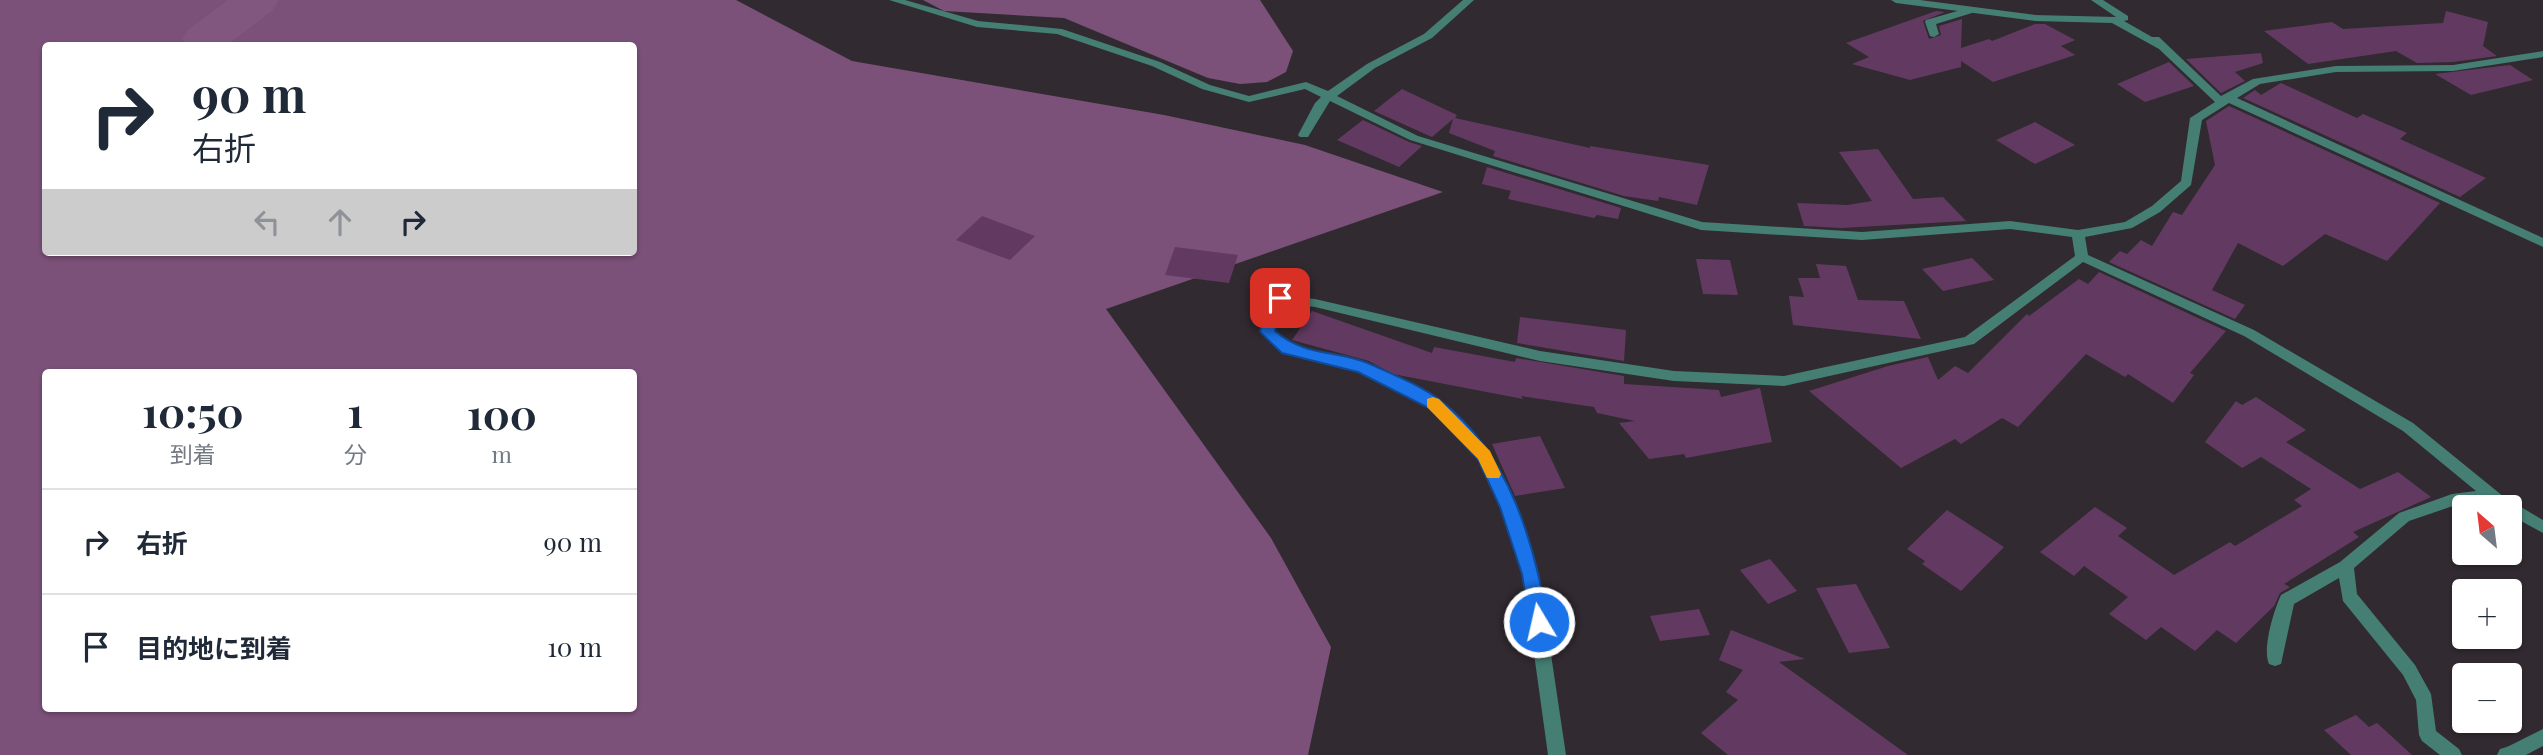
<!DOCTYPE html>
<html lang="ja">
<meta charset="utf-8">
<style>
body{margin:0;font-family:"Playfair Display","Noto Sans JP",serif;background:#f2f2f3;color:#1f2937;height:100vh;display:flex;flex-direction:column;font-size:26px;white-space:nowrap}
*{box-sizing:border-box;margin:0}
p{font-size:23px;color:#747a83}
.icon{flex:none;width:38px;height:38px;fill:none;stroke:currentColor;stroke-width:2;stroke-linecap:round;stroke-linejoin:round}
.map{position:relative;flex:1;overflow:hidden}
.side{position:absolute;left:42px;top:369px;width:595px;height:343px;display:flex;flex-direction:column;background:#fff;border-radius:7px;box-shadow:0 2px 5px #0004}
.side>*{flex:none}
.hud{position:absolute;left:42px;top:42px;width:595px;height:214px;border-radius:7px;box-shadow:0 2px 5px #0004;background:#fff;color:#1f2937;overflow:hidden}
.needle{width:46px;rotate:332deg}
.controls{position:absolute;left:2452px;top:495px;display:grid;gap:14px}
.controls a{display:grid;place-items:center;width:70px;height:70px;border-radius:7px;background:#fff;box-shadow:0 2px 5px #0004;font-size:35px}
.pin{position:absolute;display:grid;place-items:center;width:60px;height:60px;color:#fff;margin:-30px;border-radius:14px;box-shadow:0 4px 10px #0006}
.me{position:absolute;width:77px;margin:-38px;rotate:351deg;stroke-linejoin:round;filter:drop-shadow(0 0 5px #0008)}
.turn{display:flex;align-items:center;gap:24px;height:147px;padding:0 35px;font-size:32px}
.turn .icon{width:91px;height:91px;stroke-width:2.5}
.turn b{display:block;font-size:49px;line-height:60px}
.lanes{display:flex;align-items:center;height:66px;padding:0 35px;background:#0003;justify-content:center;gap:35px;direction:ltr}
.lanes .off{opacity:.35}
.eta{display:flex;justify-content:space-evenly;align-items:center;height:119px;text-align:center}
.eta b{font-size:42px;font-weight:700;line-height:49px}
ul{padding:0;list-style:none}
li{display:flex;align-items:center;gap:21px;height:105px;padding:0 35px;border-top:2px solid #e0e1e3}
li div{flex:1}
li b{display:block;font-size:26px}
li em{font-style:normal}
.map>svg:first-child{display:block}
.forest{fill:#7b5179;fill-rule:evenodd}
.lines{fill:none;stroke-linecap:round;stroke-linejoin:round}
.river{fill:#81577f;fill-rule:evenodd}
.building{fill:#623a61}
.lane{fill:#457e73;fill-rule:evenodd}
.street{fill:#457e73;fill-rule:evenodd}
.route{fill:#1a73e8;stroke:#114b97;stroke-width:2}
.slow{fill:#f59e0b}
</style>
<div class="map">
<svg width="2543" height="755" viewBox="0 0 2543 755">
<rect width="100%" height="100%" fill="#312a30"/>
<g class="forest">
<path d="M0,0H736L852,61L1164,115L1305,145L1443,192L1106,309L1271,538L1331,647L1308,755H0ZM46,46H634V252H46ZM46,373H634V709H46Z"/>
<polygon points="923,0 1260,0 1293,51 1286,72 1267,82 1240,84 1208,78 1064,18 944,11"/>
</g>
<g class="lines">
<polygon class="river" points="228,0 279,0 273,10 226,46 186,46 182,39 189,29"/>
</g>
<g class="building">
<polygon points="1936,11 1945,12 1923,21 1929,39 1941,35 1939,26 1962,19 1961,48 1989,39 1992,41 2035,24 2045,24 2075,40 2061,46 2075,55 1993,82 1961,61 1961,67 1910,80 1852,64 1869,57 1846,43"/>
<polygon points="2446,11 2488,22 2483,46 2497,56 2453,62 2417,63 2396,51 2308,64 2264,31 2332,22 2343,29 2443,23"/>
<polygon points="2261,53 2263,63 2235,72 2245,81 2221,93 2186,59"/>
<polygon points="2169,62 2194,86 2145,102 2117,84"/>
<polygon points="2510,65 2533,80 2471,95 2435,74"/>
<polygon points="2281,83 2357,118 2363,114 2407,133 2400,139 2486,178 2460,197 2243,98 2255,90 2261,95"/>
<polygon points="1402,89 1457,115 1455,118 1590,148 1590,146 1709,165 1697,205 1659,197 1658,201 1624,196 1493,156 1495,151 1449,133 1453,119 1432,137 1374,111"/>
<polygon points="2229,106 2440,203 2387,261 2325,234 2283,266 2238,243 2212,290 2245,305 2235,319 2109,262 2120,251 2127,254 2141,240 2152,246 2173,212 2182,215 2215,165 2206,121"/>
<polygon points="1363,120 1409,142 1422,146 1399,167 1337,140"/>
<polygon points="2035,122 2075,145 2035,164 1996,140"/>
<polygon points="1878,149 1913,199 1943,197 1966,221 1841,228 1804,226 1797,203 1847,205 1872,201 1839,152"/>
<polygon points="1487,167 1621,208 1618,219 1597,215 1594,218 1508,199 1511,191 1482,184"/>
<polygon points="982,216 1035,236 1010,260 956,240"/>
<polygon points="1175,247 1238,255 1229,283 1165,275"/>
<polygon points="1972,258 1994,280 1943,291 1922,269"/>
<polygon points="1696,259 1730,260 1738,295 1703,294"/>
<polygon points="1816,264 1846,266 1858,300 1904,301 1921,339 1793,325 1789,296 1804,297 1798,278 1820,278"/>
<polygon points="2099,272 2226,331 2190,373 2194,375 2173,403 2128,374 2125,377 2086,354 2018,427 2002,418 1961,444 1955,439 1901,468 1809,391 1888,366 1928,357 1938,380 1955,366 1968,373 2027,314 2029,316 2079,279 2088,284"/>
<polygon points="1312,311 1432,353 1434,347 1515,362 1516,358 1624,376 1624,384 1719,390 1721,397 1760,388 1772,442 1686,458 1684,454 1649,459 1619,423 1635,421 1597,413 1594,407 1521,396 1523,399 1393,374 1369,361 1292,340"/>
<polygon points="1520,317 1626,330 1624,361 1517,343"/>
<polygon points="2256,397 2306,430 2286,442 2360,489 2398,472 2431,497 2353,532 2359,537 2284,584 2290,587 2280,593 2274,606 2236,643 2217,630 2195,651 2161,627 2146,640 2109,614 2128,597 2084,566 2074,576 2040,552 2095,507 2127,528 2118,536 2174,575 2230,542 2235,546 2302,506 2294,500 2311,489 2261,457 2242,468 2205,442 2236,401 2242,405"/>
<polygon points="1540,436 1565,488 1515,496 1492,444"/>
<polygon points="1947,510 2004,547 1961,591 1922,564 1925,561 1907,549"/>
<polygon points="1770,559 1797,591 1768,604 1740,570"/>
<polygon points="1856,584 1890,648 1849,653 1816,588"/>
<polygon points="1699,609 1710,635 1660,641 1650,616"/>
<polygon points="1731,630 1805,659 1779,662 1908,755 1728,755 1701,733 1738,700 1726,692 1743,670 1719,660"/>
<polygon points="2356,715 2369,727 2377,723 2412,755 2351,755 2324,730"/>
</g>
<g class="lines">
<g class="lane">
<polygon points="1968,8 1973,11 1972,13 1936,24 1939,34 1934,37 1930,36 1925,22 1926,20"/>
<polygon points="2543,729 2543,746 2526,755 2505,755 2507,747"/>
</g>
<g class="street">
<path d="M889,0H905L978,21L1062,29L1160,62L1210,85L1249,96L1306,82L1328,91L1367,64L1424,34L1463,0H1474L1432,38L1375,68L1337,96L1418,136L1702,222L1862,232L2010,221L2078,230L2125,222L2152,206L2181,181L2190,118L2215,102L2159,49L2112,23L2035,21L1896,3L1891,0H1920L2035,15L2116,17L2091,0H2103L2128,16V20L2124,21L2152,37H2159L2221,96L2253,79L2336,66L2453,65L2543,51V57L2453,71L2336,72L2260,84L2237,98L2543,238V247L2229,103L2202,120L2191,185L2160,212L2132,228L2085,237L2088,255L2254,330L2413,423L2504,497L2543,520V533L2510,515V508H2498L2489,501L2453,506L2409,521L2354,568L2357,594L2415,665L2431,694L2436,731L2459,749L2462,755H2440L2422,741L2419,735L2416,700L2403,675L2343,601L2339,578L2294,604L2281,664L2275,666L2269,664C2262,649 2274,610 2281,595L2340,562L2399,513L2452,494L2476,491L2403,431L2244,336L2083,262L1974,344L1784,386L1674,381L1540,361L1315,307L1285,303L1277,315L1274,331L1292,345L1368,364L1440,400L1489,451L1516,507L1539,574L1566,755H1548L1523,574L1500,507L1478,458L1430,408L1359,371L1283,352L1260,332L1263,315L1276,295L1315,299L1540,351L1674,371L1784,376L1965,337L2075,256L2072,237L2010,229L1862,240L1701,230L1410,140L1330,101L1308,137H1300L1298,135L1315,103L1321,97L1305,89L1249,102L1202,89L1152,66L1057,34L977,27Z"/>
<polygon points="2513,745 2519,747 2521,755 2497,755 2500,749"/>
</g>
</g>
<path class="route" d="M1280,293L1288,298L1278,315L1275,331C1307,358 1335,349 1370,364C1392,374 1422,386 1441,401C1509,453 1534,542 1548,622L1546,628H1532L1530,622L1522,574L1500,507L1478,459L1429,408L1358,372L1282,353L1260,332L1263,314L1275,295Z"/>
<polygon class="slow" points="1433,397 1439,399 1490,451 1501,474 1499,478 1487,478 1478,459 1427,407 1427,399"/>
</svg>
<div class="controls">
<a><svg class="needle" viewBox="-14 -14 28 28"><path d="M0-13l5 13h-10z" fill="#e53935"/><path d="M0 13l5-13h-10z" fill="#747a83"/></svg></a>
<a>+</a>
<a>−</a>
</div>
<div class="pin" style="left:1280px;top:298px;background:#d93025"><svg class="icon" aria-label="arrive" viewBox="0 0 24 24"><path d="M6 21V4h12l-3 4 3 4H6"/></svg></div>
<svg class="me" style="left:1539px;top:622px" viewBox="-20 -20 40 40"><circle r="17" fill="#1a73e8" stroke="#fff" stroke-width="3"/><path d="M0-11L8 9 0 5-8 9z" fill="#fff"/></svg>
<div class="hud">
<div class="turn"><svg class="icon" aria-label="right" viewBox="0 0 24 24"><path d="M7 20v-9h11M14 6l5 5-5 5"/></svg><div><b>90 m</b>右折</div></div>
<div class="lanes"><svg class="icon off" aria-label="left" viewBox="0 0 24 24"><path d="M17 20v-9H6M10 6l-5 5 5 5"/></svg><svg class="icon off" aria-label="ahead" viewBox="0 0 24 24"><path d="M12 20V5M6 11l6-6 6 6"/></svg><svg class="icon" aria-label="right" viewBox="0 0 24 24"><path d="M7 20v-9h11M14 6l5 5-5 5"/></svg></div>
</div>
<section class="side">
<div class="eta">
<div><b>10:50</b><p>到着</p></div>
<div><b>1</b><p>分</p></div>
<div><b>100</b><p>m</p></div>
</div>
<ul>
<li><svg class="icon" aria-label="right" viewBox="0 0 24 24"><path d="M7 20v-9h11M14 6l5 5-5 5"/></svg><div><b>右折</b></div><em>90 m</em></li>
<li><svg class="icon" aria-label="arrive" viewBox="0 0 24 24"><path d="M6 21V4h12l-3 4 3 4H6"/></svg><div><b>目的地に到着</b></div><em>10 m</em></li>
</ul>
</section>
</div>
